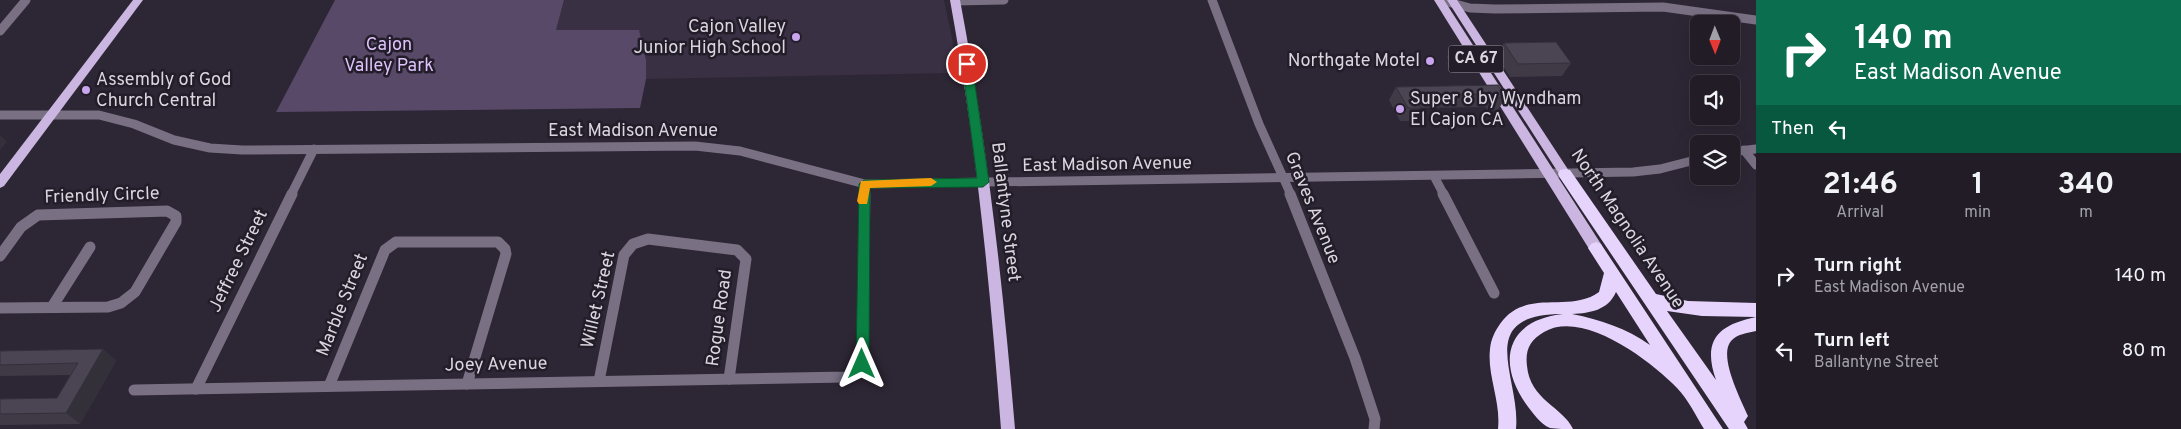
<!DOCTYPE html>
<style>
body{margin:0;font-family:Overpass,sans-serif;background:#2a252f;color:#f1f3f6;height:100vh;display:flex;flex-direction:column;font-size:19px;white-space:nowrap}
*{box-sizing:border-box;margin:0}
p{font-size:16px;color:#a2a1a7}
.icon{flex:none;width:28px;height:28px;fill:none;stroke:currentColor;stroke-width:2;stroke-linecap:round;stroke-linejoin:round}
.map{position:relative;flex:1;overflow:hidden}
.side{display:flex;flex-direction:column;background:#221c27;width:425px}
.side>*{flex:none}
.top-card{background:#0b6e4f;color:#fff;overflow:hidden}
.needle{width:32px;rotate:179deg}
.buttons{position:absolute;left:1690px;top:15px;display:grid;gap:10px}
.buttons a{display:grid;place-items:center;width:50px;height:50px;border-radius:8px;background:#221c27;box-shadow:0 5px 20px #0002,0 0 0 1px #3f3a44;font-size:25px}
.pin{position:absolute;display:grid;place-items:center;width:42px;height:42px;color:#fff;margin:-21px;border:2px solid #fff;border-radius:50%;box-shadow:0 1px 5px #0007}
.me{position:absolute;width:55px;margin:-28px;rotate:0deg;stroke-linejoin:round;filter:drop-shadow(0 0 4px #0008)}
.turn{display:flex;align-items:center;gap:18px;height:105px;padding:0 15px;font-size:22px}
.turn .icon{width:65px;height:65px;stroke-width:2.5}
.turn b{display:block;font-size:35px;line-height:42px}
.then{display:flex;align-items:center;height:48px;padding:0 15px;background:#0003;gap:10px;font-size:19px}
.eta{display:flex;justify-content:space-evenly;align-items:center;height:85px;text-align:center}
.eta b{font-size:30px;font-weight:700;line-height:35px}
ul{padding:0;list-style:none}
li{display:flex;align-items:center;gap:15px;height:75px;padding:0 15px}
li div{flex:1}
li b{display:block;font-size:19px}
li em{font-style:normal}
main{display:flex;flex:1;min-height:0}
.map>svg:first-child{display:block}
.built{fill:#393043}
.green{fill:#584968}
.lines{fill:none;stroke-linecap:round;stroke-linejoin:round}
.minor-far1{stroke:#797084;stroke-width:9}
.minor{stroke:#797084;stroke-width:11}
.major{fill:#cab6e0;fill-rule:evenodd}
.highway{fill:#e7d4fd;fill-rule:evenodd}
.wall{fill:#403a47}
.shaded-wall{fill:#34303a}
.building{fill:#4b4453;stroke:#34303a}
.route{fill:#0b8043;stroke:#07532c}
.slow{fill:#f59e0b}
.poi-dot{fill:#c9a5ee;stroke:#231d2a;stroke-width:2}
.labels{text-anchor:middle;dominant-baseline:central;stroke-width:5;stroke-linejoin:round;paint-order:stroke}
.shield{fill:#231d2a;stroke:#a39ea9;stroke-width:1}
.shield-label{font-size:16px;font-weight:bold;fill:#dad6df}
.poi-label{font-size:18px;fill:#dad6df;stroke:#231d2a;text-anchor:end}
.park-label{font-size:18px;fill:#ddc2fb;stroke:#231d2a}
.street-label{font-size:18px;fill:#dad6df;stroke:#231d2a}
</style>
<main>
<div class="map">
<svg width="1756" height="429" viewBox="0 0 1756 429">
<rect width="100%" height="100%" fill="#2d2634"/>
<polygon class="built" points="564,0 944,0 953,43 954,73 646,79 646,60 556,30"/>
<polygon class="green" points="335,0 564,0 556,30 639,30 646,60 646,79 640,108 276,112"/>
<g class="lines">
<g class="minor-far1">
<polyline points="1212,0 1259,124 1291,195"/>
<polyline points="1440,0 1470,8 1495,9 1663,7 1756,20"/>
<polyline points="955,1 1004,0"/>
<polyline points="0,31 26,0"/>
<polyline points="0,115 99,115 134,124 174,140 210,148 242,150 695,146 740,151 865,184 1633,172 1660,169 1699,159"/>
<polyline points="1744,150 1756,165"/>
<polyline points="1731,152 1756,149"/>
<polyline points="1434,176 1444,195"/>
<polyline points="291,195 314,149"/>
<polyline points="865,195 865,184"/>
</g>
<g class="minor">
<polyline points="1290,194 1355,358 1375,419 1374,429"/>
<polyline points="1443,194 1494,293"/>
<polyline points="0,256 21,227 38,215 167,211 176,216 176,222 135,292 121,303 108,307 0,308"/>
<polyline points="52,307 90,247"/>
<polyline points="599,381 624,255 633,244 648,239 737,250 746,259 729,379"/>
<polyline points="329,386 385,250 396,242 498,242 505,249 506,254 467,384"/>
<polyline points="196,389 292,194"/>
<polyline points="134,390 847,377 857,373 862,364 865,194"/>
</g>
<g class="major">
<polygon points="133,0 143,0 4,186 0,188 0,174"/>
<path d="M950,0H960C987,142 1003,285 1015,429H1001C990,285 976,142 950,0Z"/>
<polygon points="1434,0 1444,0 1601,244 1602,248 1601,252 1591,252"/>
<polygon points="1447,0 1457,0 1569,171 1571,174 1569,177 1561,177"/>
</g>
<g class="highway">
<path d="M1565,169L1570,170L1656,294L1688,301L1756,303V317L1702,316L1667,311L1716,380C1702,340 1718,325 1756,317V331C1747,333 1737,334 1731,341C1718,356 1741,400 1748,416L1744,422L1748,429H1729L1560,178L1558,174L1560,170Z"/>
<path d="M1596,242L1601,244L1723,429H1704C1696,416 1688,399 1677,388C1651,361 1583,309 1544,332C1530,340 1525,350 1527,366C1530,400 1563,407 1573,429C1567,429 1556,429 1550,428C1540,424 1532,412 1526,404C1496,361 1507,320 1563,314C1472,314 1521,378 1516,429H1498C1501,401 1487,376 1490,349C1491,339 1495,331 1500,324C1526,287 1569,314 1599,292L1604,273L1588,248L1591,244ZM1616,292L1650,345C1626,328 1601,320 1572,314C1591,313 1608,310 1616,292Z"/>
</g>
</g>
<g class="wall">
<polygon points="1504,43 1571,63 1562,76 1510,77 1496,56"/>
<polygon points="1452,47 1476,59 1470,69 1456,69 1447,57"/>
<polygon points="1498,85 1506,98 1497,111 1488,110 1485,107 1420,108 1413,121 1400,121 1389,100 1396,87"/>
<polygon points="103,349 116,361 80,424 0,425 0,399 57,398 70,375 0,376 0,351"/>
</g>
<g class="shaded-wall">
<polygon points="0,135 7,142 0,150"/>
<polygon points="103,349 116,361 80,424 66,413"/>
</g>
<g class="building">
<polygon points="1556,42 1571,63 1518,64 1504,43"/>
<polygon points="1452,47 1469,47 1476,59 1462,59"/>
<polygon points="1498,85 1506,98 1496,97 1494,94 1413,95 1420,108 1408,108 1396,87"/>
<polygon points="103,349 66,413 0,414 0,399 57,398 78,363 0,365 0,351"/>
</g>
<polygon class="route" points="967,61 972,64 989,182 983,187 870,188 869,364 862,370 856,364 859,184 864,180 977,178 962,64"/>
<polygon class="slow" points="931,178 937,182 931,186 870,188 867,204 859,204 857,201 861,181"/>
<g class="poi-dot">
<circle cx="796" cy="37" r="5"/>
<circle cx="1430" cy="61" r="5"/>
<circle cx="86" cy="90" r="5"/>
<circle cx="1400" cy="109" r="5"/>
</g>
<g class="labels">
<rect class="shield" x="1448.5" y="45.5" width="55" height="27" rx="4"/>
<g class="shield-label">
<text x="1476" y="59">CA 67</text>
</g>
<g class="poi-label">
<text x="786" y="27">Cajon Valley<tspan x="786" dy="21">Junior High School</tspan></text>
<text x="1420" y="61">Northgate Motel</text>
<text x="96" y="80" text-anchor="start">Assembly of God<tspan x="96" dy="21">Church Central</tspan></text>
<text x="1410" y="99" text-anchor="start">Super 8 by Wyndham<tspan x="1410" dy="21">El Cajon CA</tspan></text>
</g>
<g class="park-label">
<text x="389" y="45">Cajon<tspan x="389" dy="21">Valley Park</tspan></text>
</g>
<g class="street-label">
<text x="633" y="131">East Madison Avenue</text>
<text transform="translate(1107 165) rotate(-1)">East Madison Avenue</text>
<text transform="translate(102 196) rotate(-2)">Friendly Circle</text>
<text transform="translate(1312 208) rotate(68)">Graves Avenue</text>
<text transform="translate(1005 212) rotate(83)">Ballantyne Street</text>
<text transform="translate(1627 229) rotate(56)">North Magnolia Avenue</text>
<text transform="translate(239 261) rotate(-64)">Jeffree Street</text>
<text transform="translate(599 300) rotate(-77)">Willet Street</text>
<text transform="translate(343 305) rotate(-68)">Marble Street</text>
<text transform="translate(720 318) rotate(-82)">Rogue Road</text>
<text transform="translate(496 365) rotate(-1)">Joey Avenue</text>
</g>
</g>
</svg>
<div class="buttons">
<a><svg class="needle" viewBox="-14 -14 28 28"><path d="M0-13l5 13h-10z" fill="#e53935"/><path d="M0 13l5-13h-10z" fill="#a2a1a7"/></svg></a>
<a><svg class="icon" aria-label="sound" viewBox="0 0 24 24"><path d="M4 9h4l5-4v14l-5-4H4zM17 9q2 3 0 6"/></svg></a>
<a><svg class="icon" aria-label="layers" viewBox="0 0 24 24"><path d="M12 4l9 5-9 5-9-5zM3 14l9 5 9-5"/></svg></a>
</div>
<div class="pin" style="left:967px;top:64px;background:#d93025"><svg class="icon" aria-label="arrive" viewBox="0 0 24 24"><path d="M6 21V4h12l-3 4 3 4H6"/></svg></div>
<svg class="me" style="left:862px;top:364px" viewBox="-20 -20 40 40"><path d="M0-17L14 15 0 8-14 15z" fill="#0b8043" stroke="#fff" stroke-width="4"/></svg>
</div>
<section class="side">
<div class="top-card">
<div class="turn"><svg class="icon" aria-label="right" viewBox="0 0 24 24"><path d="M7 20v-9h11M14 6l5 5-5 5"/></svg><div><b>140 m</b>East Madison Avenue</div></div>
<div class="then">Then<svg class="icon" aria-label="left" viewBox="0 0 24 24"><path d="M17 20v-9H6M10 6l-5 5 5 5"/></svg></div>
</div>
<div class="eta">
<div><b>21:46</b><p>Arrival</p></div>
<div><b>1</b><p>min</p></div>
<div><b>340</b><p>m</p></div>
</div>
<ul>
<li><svg class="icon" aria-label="right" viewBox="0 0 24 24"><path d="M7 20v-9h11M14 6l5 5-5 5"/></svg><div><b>Turn right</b><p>East Madison Avenue</p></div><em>140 m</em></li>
<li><svg class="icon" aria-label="left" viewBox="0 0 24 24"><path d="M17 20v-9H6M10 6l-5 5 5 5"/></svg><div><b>Turn left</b><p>Ballantyne Street</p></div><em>80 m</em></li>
</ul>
</section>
</main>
